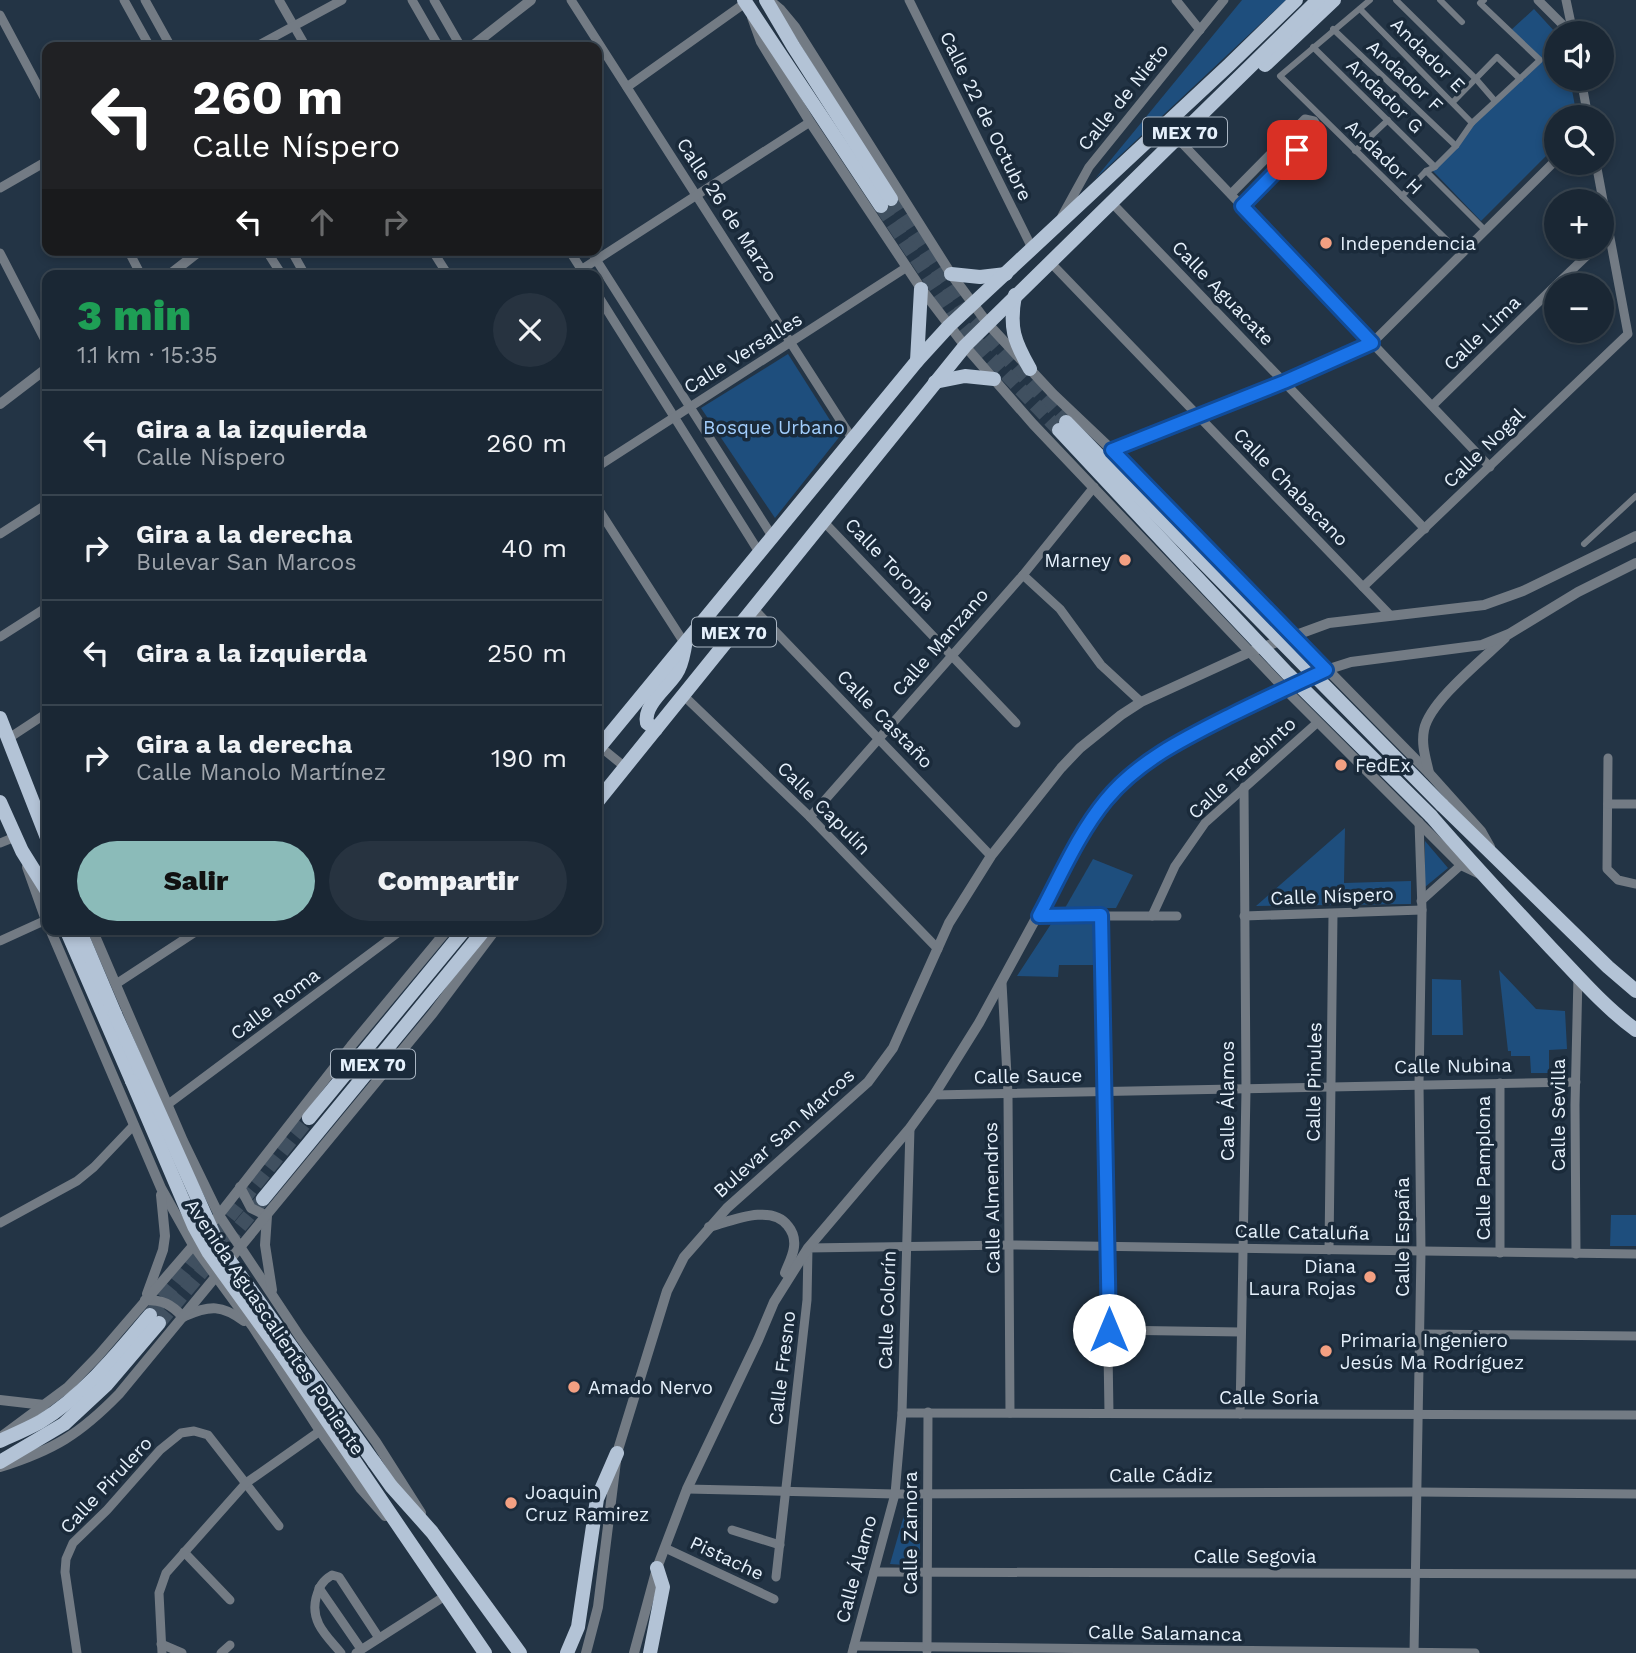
<!DOCTYPE html>
<html lang="es">
<meta charset="utf-8">
<style>
body{margin:0;font-family:"Work Sans",sans-serif;background:#273340;color:#f1f3f6;height:100vh;display:flex;flex-direction:column;font-size:26px;white-space:nowrap}
*{box-sizing:border-box;margin:0}
p{font-size:23px;color:#9fa5ac}
.icon{flex:none;width:38px;height:38px;fill:none;stroke:currentColor;stroke-width:2;stroke-linecap:round;stroke-linejoin:round}
.map{position:relative;flex:1;overflow:hidden}
.side{position:absolute;left:42px;top:270px;width:560px;height:665px;display:flex;flex-direction:column;background:#1a2734;border-radius:14px;box-shadow:0 4px 10px #0003,0 0 0 2px #38444f}
.side>*{flex:none}
.guide{position:absolute;left:42px;top:42px;width:560px;height:214px;border-radius:14px;box-shadow:0 4px 10px #0003,0 0 0 2px #38444f;background:#202124;color:#fff;overflow:hidden}
.buttons{position:absolute;left:1544px;top:21px;display:grid;gap:14px}
.buttons a{display:grid;place-items:center;width:70px;height:70px;border-radius:50%;background:#1a2734;box-shadow:0 4px 10px #0003,0 0 0 2px #38444f;font-size:35px}
.pin{position:absolute;display:grid;place-items:center;width:60px;height:60px;color:#fff;margin:-30px;border-radius:14px;box-shadow:0 4px 10px #0006}
.me{position:absolute;width:77px;margin:-38px;rotate:0deg;stroke-linejoin:round;filter:drop-shadow(0 0 5px #0008)}
.turn{display:flex;align-items:center;gap:24px;height:147px;padding:0 35px;font-size:32px}
.turn .icon{width:91px;height:91px;stroke-width:2.5}
.turn b{display:block;font-size:49px;line-height:60px}
.lanes{display:flex;align-items:center;height:66px;padding:0 35px;background:#0003;justify-content:center;gap:35px;direction:ltr}
.lanes .off{opacity:.35}
.round{display:grid;place-items:center;flex:none;width:74px;height:74px;border-radius:37px;background:#273340}
.headline{display:flex;align-items:center;justify-content:space-between;height:119px;padding:0 35px}
h1{font-size:42px;font-weight:800;line-height:52px;color:#1e9e55}
.button{display:flex;gap:14px;margin-top:auto;padding:14px 35px}
.button a{flex:1;height:80px;border-radius:42px;background:#8bbbb9;color:#111;font-size:28px;font-weight:800;line-height:80px;text-align:center}
.button a+a{background:#273340;color:#f1f3f6}
ul{padding:0;list-style:none}
li{display:flex;align-items:center;gap:21px;height:105px;padding:0 35px;border-top:2px solid #38444f}
li div{flex:1}
li b{display:block;font-size:26px}
li em{font-style:normal}
.map>svg:first-child{display:block}
.green{fill:#1e4e7d}
.lines{fill:none;stroke-linecap:round;stroke-linejoin:round}
.primary-tunnel{stroke:#405060;stroke-width:14;stroke-dasharray:14 7;stroke-linecap:butt}
.pedestrian{stroke:#737b84;stroke-width:6}
.minor{stroke:#737b84;stroke-width:9}
.tertiary{stroke:#737b84;stroke-width:10}
.primary{stroke:#b3c3d6;stroke-width:14}
.primary-bridge{stroke:#b3c3d6;stroke-width:14}
.route-casing{stroke:#114b97;stroke-width:18}
.route{stroke:#1a73e8;stroke-width:12}
.poi-dot{fill:#f3a082;stroke:#1a2a3a;stroke-width:2.5}
.labels{text-anchor:middle;dominant-baseline:central;stroke-width:7;stroke-linejoin:round;paint-order:stroke}
.shield{fill:#1a2a3a;stroke:#a9b5c2;stroke-width:2}
.shield-label{font-size:18px;font-weight:bold;fill:#e6f1fc}
.street-label{font-size:19px;fill:#e6f1fc;stroke:#1a2a3a}
.poi-label{font-size:19px;fill:#e6f1fc;stroke:#1a2a3a;text-anchor:start}
.park-label{font-size:19px;fill:#a2cefd;stroke:#1a2a3a}
</style>
<div class="map">
<svg width="1636" height="1653" viewBox="0 0 1636 1653">
<rect width="100%" height="100%" fill="#233445"/>
<g class="green">
<polygon points="1242,0 1286,0 1095,179"/>
<polygon points="1534,9 1556,33 1556,79 1570,79 1577,117 1556,117 1556,146 1481,221 1430,168 1435,167 1472,123 1540,60 1510,31"/>
<polygon points="788,354 840,436 775,518 701,408"/>
<polygon points="1345,828 1344,883 1411,881 1411,904 1256,906"/>
<polygon points="1425,841 1448,868 1425,887"/>
<polygon points="1093,859 1133,875 1116,908 1065,908"/>
<polygon points="1095,923 1093,965 1059,965 1058,977 1017,976 1051,924"/>
<polygon points="1499,970 1536,1009 1565,1011 1567,1049 1549,1050 1549,1073 1531,1073 1530,1056 1511,1056 1511,1051 1508,1051"/>
<polygon points="1432,979 1461,980 1463,1035 1432,1035"/>
<polygon points="1611,1215 1636,1215 1636,1246 1610,1246"/>
<polygon points="909,1498 920,1498 920,1566 890,1564"/>
</g>
<g class="lines">
<g class="primary-tunnel">
<polyline points="891,199 966,314 1066,422"/>
<polyline points="881,206 956,318 989,356 1059,430"/>
<polyline points="150,1315 309,1118"/>
<polyline points="159,1323 263,1199"/>
</g>
<g class="pedestrian">
<polyline points="1370,0 1280,76 1461,254"/>
<polyline points="1396,0 1476,79 1495,101"/>
<polyline points="1440,0 1462,22"/>
<polyline points="1360,9 1472,123"/>
<polyline points="1333,29 1456,146"/>
<polyline points="1313,47 1435,167"/>
<polyline points="1453,102 1497,57 1520,79"/>
<polyline points="1355,151 1388,120"/>
<polyline points="1426,171 1485,230"/>
<polyline points="1402,196 1426,171 1435,167 1456,146 1472,123 1540,60 1480,3 1484,0"/>
<polyline points="1584,544 1636,496"/>
</g>
<g class="minor">
<polyline points="124,0 150,47"/>
<polyline points="145,0 171,47"/>
<polyline points="279,0 306,47"/>
<polyline points="412,0 439,47"/>
<polyline points="434,0 461,47"/>
<polyline points="571,0 853,440"/>
<polyline points="909,0 1032,248"/>
<polyline points="1176,0 1200,30"/>
<polyline points="1538,0 1571,33"/>
<polyline points="1566,0 1573,33"/>
<polyline points="0,15 47,103"/>
<polyline points="255,47 342,0"/>
<polyline points="1581,79 1588,117"/>
<polyline points="627,87 745,3"/>
<polyline points="1178,139 1490,467"/>
<polyline points="0,188 47,161"/>
<polyline points="1231,194 1305,119 1314,121 1318,128 1315,132 1242,206"/>
<polyline points="1112,203 1425,529"/>
<polyline points="1062,216 1089,167 1224,0"/>
<polyline points="128,250 141,275"/>
<polyline points="266,250 282,275"/>
<polyline points="291,250 305,275"/>
<polyline points="432,250 448,275"/>
<polyline points="569,250 585,275"/>
<polyline points="590,250 772,536"/>
<polyline points="0,253 47,344"/>
<polyline points="1050,262 1390,615"/>
<polyline points="573,275 810,122"/>
<polyline points="1556,285 1596,247"/>
<polyline points="597,294 759,552"/>
<polyline points="1433,405 1556,285"/>
<polyline points="1112,450 1284,382 1372,343 1556,160"/>
<polyline points="597,467 907,267"/>
<polyline points="597,507 685,644"/>
<polyline points="824,522 1016,723"/>
<polyline points="0,534 47,504"/>
<polyline points="1023,575 1060,609 1101,665 1141,702"/>
<polyline points="1363,587 1628,334 1596,163"/>
<polyline points="753,608 991,856"/>
<polyline points="0,637 47,607"/>
<polyline points="683,695 810,817 938,949"/>
<polyline points="9,738 47,713"/>
<polyline points="598,745 625,767"/>
<polyline points="1608,758 1607,869 1618,880 1636,884"/>
<polyline points="1608,804 1636,804"/>
<polyline points="810,817 1023,575 1094,487"/>
<polyline points="0,843 15,837"/>
<polyline points="1421,901 1461,865"/>
<polyline points="1101,915 1109,1413"/>
<polyline points="1039,916 1177,916"/>
<polyline points="1152,916 1175,866 1205,823 1318,722"/>
<polyline points="1244,916 1422,910"/>
<polyline points="0,941 46,920"/>
<polyline points="1002,983 1008,1094 1010,1413"/>
<polyline points="116,984 200,929"/>
<polyline points="934,1095 1576,1082"/>
<polyline points="167,1105 403,929"/>
<polyline points="0,1223 77,1181 94,1167 134,1125"/>
<polyline points="1329,1250 1333,914"/>
<polyline points="1500,1253 1500,1083"/>
<polyline points="1576,1254 1575,1105 1578,976"/>
<polyline points="1109,1330 1241,1332"/>
<polyline points="1420,1334 1636,1336"/>
<polyline points="902,1413 1636,1415"/>
<polyline points="1240,1414 1246,1090 1244,787"/>
<polyline points="687,1489 895,1494 1417,1492 1636,1494"/>
<polyline points="732,1530 780,1545"/>
<polyline points="665,1548 774,1599"/>
<polyline points="184,1552 230,1600"/>
<polyline points="874,1572 1636,1574"/>
<polyline points="776,1577 807,1300 808,1248 1010,1245 1636,1254"/>
<polyline points="319,1588 361,1649"/>
<polyline points="161,1644 182,1653"/>
<polyline points="854,1646 1475,1653"/>
<polyline points="927,1651 928,1412"/>
<polyline points="77,1653 65,1572 66,1559 73,1543 107,1510 160,1450 181,1433 194,1431 208,1435 279,1526"/>
<polyline points="162,1653 159,1593 166,1573 246,1483 320,1431"/>
<polyline points="221,1653 230,1645"/>
<path d="M341,1653C327,1636 310,1622 316,1598C319,1587 322,1581 332,1575L339,1577L379,1638"/>
<polyline points="356,1653 445,1596"/>
<polyline points="852,1653 895,1494 902,1413 910,1128"/>
<polyline points="1414,1653 1421,1252 1419,1084 1422,910 1419,822"/>
</g>
<g class="tertiary">
<polyline points="769,0 780,9 795,27 951,274 988,324 1053,394 1112,450 1429,773 1481,831 1490,847"/>
<polyline points="752,17 761,42 810,122 920,287 965,346 1033,424 1285,689 1461,865 1480,874"/>
<polyline points="471,47 531,0"/>
<polyline points="169,275 201,250"/>
<polyline points="0,404 47,368"/>
<path d="M1429,773C1426,759 1421,745 1424,730C1429,702 1483,659 1505,638"/>
<polyline points="27,867 47,923"/>
<polyline points="50,929 161,1188 193,1245 253,1327 320,1431 361,1489 385,1516"/>
<polyline points="92,929 183,1141 219,1215 300,1337 376,1442 421,1513"/>
<polyline points="240,1187 251,1208 267,1216 265,1245 272,1290"/>
<polyline points="215,1220 351,1046 448,929"/>
<path d="M709,1227C731,1221 772,1203 788,1226C793,1232 795,1239 794,1247C793,1256 788,1265 785,1273"/>
<polyline points="147,1294 163,1250 165,1236 161,1195"/>
<path d="M145,1300C163,1300 171,1304 183,1317"/>
<path d="M185,1316C210,1305 222,1305 244,1321"/>
<polyline points="0,1400 44,1405"/>
<polyline points="2,1436 68,1387 98,1356 198,1240"/>
<path d="M0,1467C54,1450 80,1434 119,1394L433,1013L496,929"/>
<polyline points="586,1653 598,1607 617,1453 667,1291 684,1257 727,1208 868,1082 893,1048 949,923 991,856 1061,768 1080,748 1121,715 1141,702 1250,652 1329,623 1484,605 1523,591 1636,536"/>
<polyline points="634,1653 657,1568 687,1489 758,1340 774,1302 808,1248 910,1128 934,1095 979,1023 1085,828 1107,799 1150,760 1188,737 1285,689 1326,670 1351,662 1482,645 1509,634 1578,592 1636,563"/>
</g>
<g class="primary">
<polyline points="744,0 881,206"/>
<polyline points="766,0 793,46 891,199"/>
<polyline points="1265,65 1334,0"/>
<polyline points="951,274 980,277 1006,274"/>
<path d="M1015,295C1009,328 1014,341 1030,369"/>
<polyline points="917,361 921,289"/>
<polyline points="935,382 965,376 994,379"/>
<polyline points="1066,422 1197,556"/>
<polyline points="1059,430 1187,567"/>
<polyline points="0,718 47,838"/>
<path d="M656,729L647,723C643,705 667,688 676,674C682,665 683,656 685,646"/>
<polyline points="597,750 917,361 949,326 1229,65 1296,0"/>
<polyline points="0,802 22,851 47,891"/>
<polyline points="597,802 965,346 1318,0"/>
<polyline points="1442,805 1608,967 1636,991"/>
<path d="M1431,816C1470,861 1510,904 1551,948C1578,976 1604,1007 1636,1030"/>
<polyline points="66,929 132,1081"/>
<polyline points="79,929 115,1014"/>
<polyline points="309,1118 465,929"/>
<polyline points="263,1199 485,929"/>
<polyline points="281,1353 485,1653"/>
<path d="M0,1441C13,1435 27,1429 40,1422C83,1396 118,1353 150,1315"/>
<polyline points="0,1462 64,1424 107,1384 159,1323"/>
<polyline points="374,1462 391,1486 432,1532 520,1653"/>
<polyline points="567,1653 578,1627 597,1499 617,1453"/>
<polyline points="650,1653 663,1587 657,1568"/>
</g>
<g class="primary-bridge">
<polyline points="1197,556 1442,805"/>
<polyline points="1187,567 1287,673 1431,816"/>
<polyline points="115,1014 219,1246 374,1462"/>
<polyline points="132,1081 194,1226 209,1253 281,1353"/>
</g>
</g>
<g class="lines">
<g class="route-casing">
<path id="route" d="M1109,1330L1101,915L1039,916C1060,877 1078,834 1106,800C1138,761 1185,738 1229,716C1261,700 1294,685 1326,670L1112,450L1284,382L1372,343L1242,206L1297,150"/>
</g>
<use href="#route" class="route"/>
</g>
<g class="poi-dot">
<circle cx="1326" cy="243" r="7"/>
<circle cx="1125" cy="560" r="7"/>
<circle cx="1341" cy="765" r="7"/>
<circle cx="1370" cy="1277" r="7"/>
<circle cx="1326" cy="1351" r="7"/>
<circle cx="574" cy="1387" r="7"/>
<circle cx="511" cy="1503" r="7"/>
</g>
<g class="labels">
<g class="shield">
<rect x="1143" y="117.5" width="84" height="29" rx="5"/>
<rect x="692" y="617.5" width="84" height="29" rx="5"/>
<rect x="331" y="1049.5" width="84" height="29" rx="5"/>
</g>
<g class="shield-label">
<text x="1185" y="132">MEX 70</text>
<text x="734" y="632">MEX 70</text>
<text x="373" y="1064">MEX 70</text>
</g>
<g class="street-label">
<text transform="translate(1428 55) rotate(45)">Andador E</text>
<text transform="translate(1405 76) rotate(43)">Andador F</text>
<text transform="translate(1385 96) rotate(44)">Andador G</text>
<text transform="translate(1123 97) rotate(-51)">Calle de Nieto</text>
<text transform="translate(986 116) rotate(64)">Calle 22 de Octubre</text>
<text transform="translate(1384 157) rotate(44)">Andador H</text>
<text transform="translate(727 210) rotate(57)">Calle 26 de Marzo</text>
<text transform="translate(1223 293) rotate(46)">Calle Aguacate</text>
<text transform="translate(1482 333) rotate(-44)">Calle Lima</text>
<text transform="translate(743 353) rotate(-32)">Calle Versalles</text>
<text transform="translate(1484 448) rotate(-44)">Calle Nogal</text>
<text transform="translate(1291 487) rotate(46)">Calle Chabacano</text>
<text transform="translate(890 564) rotate(46)">Calle Toronja</text>
<text transform="translate(940 642) rotate(-49)">Calle Manzano</text>
<text transform="translate(885 719) rotate(46)">Calle Castaño</text>
<text transform="translate(1242 768) rotate(-43)">Calle Terebinto</text>
<text transform="translate(824 808) rotate(45)">Calle Capulín</text>
<text transform="translate(1332 896) rotate(-2)">Calle Níspero</text>
<text transform="translate(275 1004) rotate(-37)">Calle Roma</text>
<text transform="translate(1453 1066) rotate(-1)">Calle Nubina</text>
<text transform="translate(1028 1076) rotate(-1)">Calle Sauce</text>
<text transform="translate(1314 1082) rotate(-89)">Calle Pinules</text>
<text transform="translate(1227 1101) rotate(-90)">Calle Álamos</text>
<text transform="translate(1558 1115) rotate(-90)">Calle Sevilla</text>
<text transform="translate(784 1133) rotate(-42)">Bulevar San Marcos</text>
<text transform="translate(1483 1168) rotate(-90)">Calle Pamplona</text>
<text transform="translate(992 1198) rotate(-91)">Calle Almendros</text>
<text transform="translate(1302 1232) rotate(1)">Calle Cataluña</text>
<text transform="translate(1402 1237) rotate(-90)">Calle España</text>
<text transform="translate(887 1310) rotate(-88)">Calle Colorín</text>
<text transform="translate(275 1327) rotate(56)">Avenida Aguascalientes Poniente</text>
<text transform="translate(782 1368) rotate(-83)">Calle Fresno</text>
<text x="1269" y="1397">Calle Soria</text>
<text x="1161" y="1475">Calle Cádiz</text>
<text transform="translate(106 1485) rotate(-47)">Calle Pirulero</text>
<text transform="translate(910 1533) rotate(-90)">Calle Zamora</text>
<text x="1255" y="1556">Calle Segovia</text>
<text transform="translate(727 1558) rotate(25)">Pistache</text>
<text transform="translate(856 1569) rotate(-75)">Calle Álamo</text>
<text transform="translate(1165 1633) rotate(1)">Calle Salamanca</text>
</g>
<g class="poi-label">
<text x="1340" y="243">Independencia</text>
<text x="1111" y="560" text-anchor="end">Marney</text>
<text x="1355" y="765">FedEx</text>
<text x="1356" y="1266" text-anchor="end">Diana<tspan x="1356" dy="22">Laura Rojas</tspan></text>
<text x="1340" y="1340">Primaria Ingeniero<tspan x="1340" dy="22">Jesús Ma Rodríguez</tspan></text>
<text x="588" y="1387">Amado Nervo</text>
<text x="525" y="1492">Joaquin<tspan x="525" dy="22">Cruz Ramirez</tspan></text>
</g>
<g class="park-label">
<text x="774" y="427">Bosque Urbano</text>
</g>
</g>
</svg>
<div class="buttons">
<a><svg class="icon" aria-label="sound" viewBox="0 0 24 24"><path d="M4 9h4l5-4v14l-5-4H4zM17 9q2 3 0 6"/></svg></a>
<a><svg class="icon" aria-label="search" viewBox="0 0 24 24"><circle cx="10" cy="10" r="6"/><path d="M15 15l6 6"/></svg></a>
<a>+</a>
<a>−</a>
</div>
<div class="pin" style="left:1297px;top:150px;background:#d93025"><svg class="icon" aria-label="arrive" viewBox="0 0 24 24"><path d="M6 21V4h12l-3 4 3 4H6"/></svg></div>
<svg class="me" style="left:1109px;top:1330px" viewBox="-20 -20 40 40"><circle r="19" fill="#fff"/><path d="M0-13L10 11 0 6-10 11z" fill="#1a73e8"/></svg>
<div class="guide">
<div class="turn"><svg class="icon" aria-label="left" viewBox="0 0 24 24"><path d="M17 20v-9H6M10 6l-5 5 5 5"/></svg><div><b>260 m</b>Calle Níspero</div></div>
<div class="lanes"><svg class="icon" aria-label="left" viewBox="0 0 24 24"><path d="M17 20v-9H6M10 6l-5 5 5 5"/></svg><svg class="icon off" aria-label="ahead" viewBox="0 0 24 24"><path d="M12 20V5M6 11l6-6 6 6"/></svg><svg class="icon off" aria-label="right" viewBox="0 0 24 24"><path d="M7 20v-9h11M14 6l5 5-5 5"/></svg></div>
</div>
<section class="side">
<div class="headline"><div><h1>3 min</h1><p>1.1 km · 15:35</p></div><a class="round"><svg class="icon" aria-label="close" viewBox="0 0 24 24"><path d="M6 6l12 12M18 6L6 18"/></svg></a></div>
<ul>
<li><svg class="icon" aria-label="left" viewBox="0 0 24 24"><path d="M17 20v-9H6M10 6l-5 5 5 5"/></svg><div><b>Gira a la izquierda</b><p>Calle Níspero</p></div><em>260 m</em></li>
<li><svg class="icon" aria-label="right" viewBox="0 0 24 24"><path d="M7 20v-9h11M14 6l5 5-5 5"/></svg><div><b>Gira a la derecha</b><p>Bulevar San Marcos</p></div><em>40 m</em></li>
<li><svg class="icon" aria-label="left" viewBox="0 0 24 24"><path d="M17 20v-9H6M10 6l-5 5 5 5"/></svg><div><b>Gira a la izquierda</b></div><em>250 m</em></li>
<li><svg class="icon" aria-label="right" viewBox="0 0 24 24"><path d="M7 20v-9h11M14 6l5 5-5 5"/></svg><div><b>Gira a la derecha</b><p>Calle Manolo Martínez</p></div><em>190 m</em></li>
</ul>
<div class="button"><a>Salir</a><a>Compartir</a></div>
</section>
</div>
